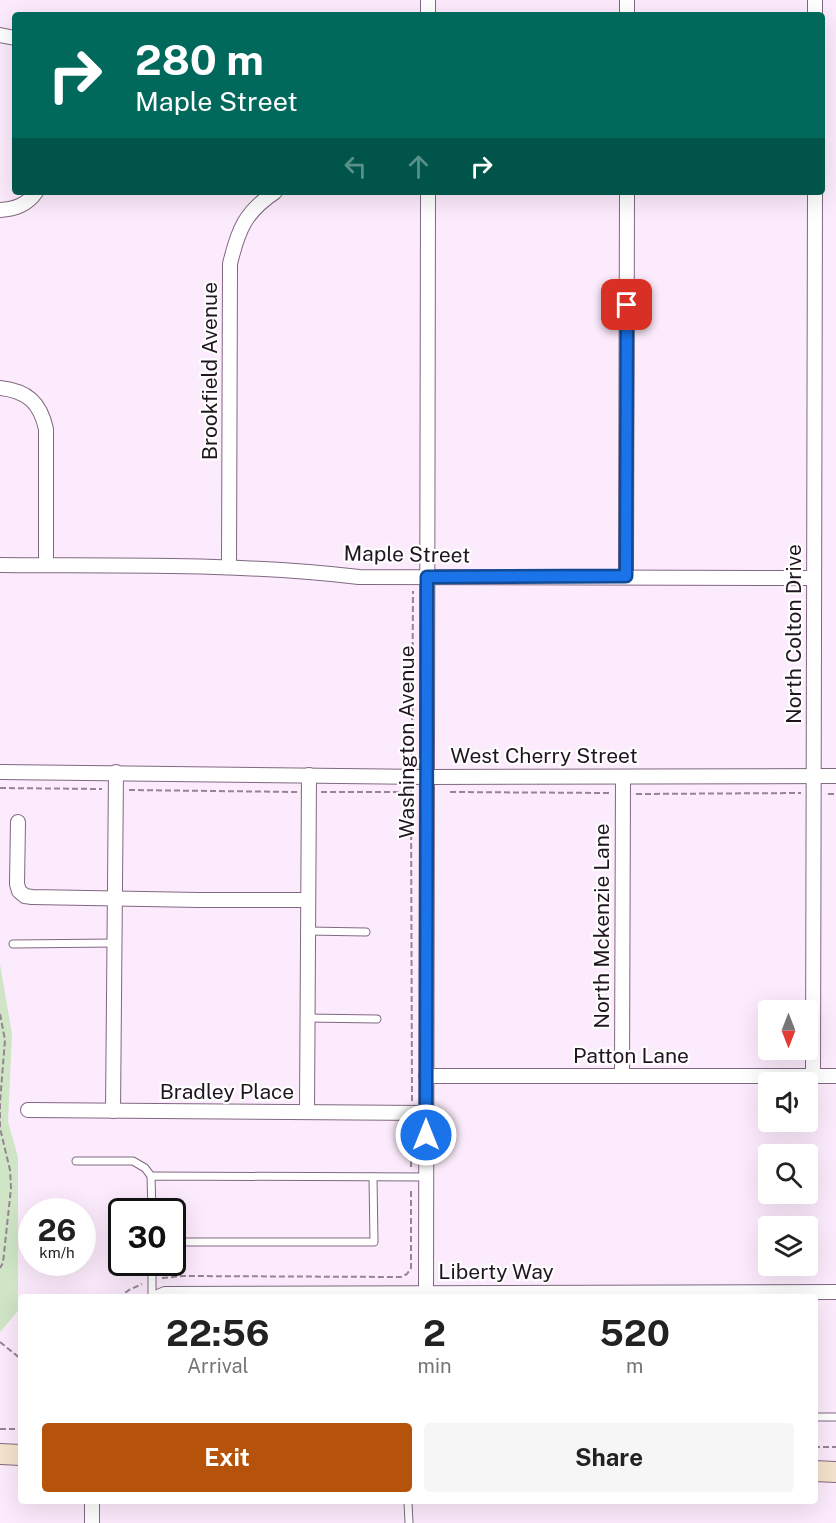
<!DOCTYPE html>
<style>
body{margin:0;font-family:"Public Sans",sans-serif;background:#f6f6f6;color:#222;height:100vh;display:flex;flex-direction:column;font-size:22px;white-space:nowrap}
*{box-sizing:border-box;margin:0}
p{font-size:20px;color:#767676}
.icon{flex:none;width:33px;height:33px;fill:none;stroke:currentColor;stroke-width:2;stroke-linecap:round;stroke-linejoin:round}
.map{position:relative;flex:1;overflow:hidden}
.drawer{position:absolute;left:18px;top:1294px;width:800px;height:210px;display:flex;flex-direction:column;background:#fff;border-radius:6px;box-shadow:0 6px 24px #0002}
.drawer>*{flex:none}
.hud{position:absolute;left:12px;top:12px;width:813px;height:183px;border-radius:6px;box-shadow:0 6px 24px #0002;background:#00695c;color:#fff;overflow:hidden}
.needle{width:39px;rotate:180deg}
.fabs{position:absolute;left:758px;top:1000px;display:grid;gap:12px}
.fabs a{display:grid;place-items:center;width:60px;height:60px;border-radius:6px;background:#fff;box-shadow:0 6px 24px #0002;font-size:30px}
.speed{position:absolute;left:18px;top:1198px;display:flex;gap:12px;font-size:30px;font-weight:700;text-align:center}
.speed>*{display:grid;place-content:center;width:78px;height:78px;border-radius:50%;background:#fff;box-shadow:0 6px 24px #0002;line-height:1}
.speed small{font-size:15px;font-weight:400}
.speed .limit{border:3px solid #111;border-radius:9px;background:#fff;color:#111}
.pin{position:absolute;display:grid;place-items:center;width:51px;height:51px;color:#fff;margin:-26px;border-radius:12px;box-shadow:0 3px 9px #0006}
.me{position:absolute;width:66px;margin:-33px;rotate:0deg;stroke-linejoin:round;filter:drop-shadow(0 0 4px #0008)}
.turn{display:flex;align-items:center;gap:21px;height:126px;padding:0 24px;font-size:27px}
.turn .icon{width:78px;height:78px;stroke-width:2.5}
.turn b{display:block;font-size:42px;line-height:51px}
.lanes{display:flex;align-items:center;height:57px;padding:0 24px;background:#0003;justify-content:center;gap:30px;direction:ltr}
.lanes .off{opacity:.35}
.eta{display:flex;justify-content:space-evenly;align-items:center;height:102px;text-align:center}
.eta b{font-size:36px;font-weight:700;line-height:42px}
.primary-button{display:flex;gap:12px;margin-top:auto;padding:12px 24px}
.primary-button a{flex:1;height:69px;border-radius:6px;background:#b45309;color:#fff;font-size:24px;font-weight:700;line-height:69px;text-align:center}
.primary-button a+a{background:#f6f6f6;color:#222}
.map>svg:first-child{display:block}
.green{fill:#d0e5c6}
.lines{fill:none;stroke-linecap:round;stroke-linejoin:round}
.lane-casing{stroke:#816881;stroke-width:9}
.street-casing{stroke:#816881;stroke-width:16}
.secondary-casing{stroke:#816881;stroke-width:22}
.path{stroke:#948593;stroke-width:2;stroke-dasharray:6 3;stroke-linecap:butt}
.lane{stroke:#fff;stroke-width:7}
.street{stroke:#fff;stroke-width:14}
.secondary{stroke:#f6e3ce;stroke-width:20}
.route-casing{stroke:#114b97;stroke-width:15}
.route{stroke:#1a73e8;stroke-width:10}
.labels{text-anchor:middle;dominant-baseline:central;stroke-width:4.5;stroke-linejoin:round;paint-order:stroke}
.street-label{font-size:21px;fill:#20151f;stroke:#fefefe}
</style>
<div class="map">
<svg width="836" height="1523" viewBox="0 0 836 1523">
<rect width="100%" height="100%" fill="#fcebfc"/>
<polygon class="green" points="0,964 12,1034 8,1122 18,1157 18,1311 0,1332"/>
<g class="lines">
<g class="lane-casing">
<g id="lane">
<polyline points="308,931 366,932"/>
<polyline points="13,944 115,943"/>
<polyline points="307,1018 377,1019"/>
<polyline points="76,1161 133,1161 145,1168 151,1176"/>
<polyline points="152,1212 151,1176 426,1177"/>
<polyline points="172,1242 374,1242 373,1177"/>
<polyline points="152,1298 152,1263"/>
<polyline points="814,1417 836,1417"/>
<polyline points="408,1502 409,1523"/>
</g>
</g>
<g class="street-casing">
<g id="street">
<polyline points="428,15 428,0"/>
<polyline points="627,15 627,0"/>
<polyline points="815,15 815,0"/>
<polyline points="0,35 15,38"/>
<path d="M0,210C15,209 27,205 36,192"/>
<path d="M0,388C27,391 40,402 46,429V565"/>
<path d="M0,565C120,566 240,563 359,577L814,578"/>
<path d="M229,567L230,264C238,230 245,212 275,192"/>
<polyline points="626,577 627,192"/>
<polyline points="0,772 427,777 836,776"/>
<polyline points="18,822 17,884 19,891 25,896 32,897 199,900 308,900"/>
<polyline points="426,1076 836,1076"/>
<polyline points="622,1076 623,777"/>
<polyline points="813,1076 815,192"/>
<polyline points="28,1110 426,1113"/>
<polyline points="113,1111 116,772"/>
<polyline points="307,1112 309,775"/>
<polyline points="426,1292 428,192"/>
<polyline points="156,1298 165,1294 836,1292"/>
<polyline points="92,1523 92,1502"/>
</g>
</g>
<g class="secondary-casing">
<g id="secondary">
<polyline points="0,1454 21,1455"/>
<polyline points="814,1471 836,1472"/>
</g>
</g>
<g class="path">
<polyline points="412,765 413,591"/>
<polyline points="0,788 102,789"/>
<polyline points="411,789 412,1101"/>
<polyline points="129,790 297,792"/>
<polyline points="321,792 411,792"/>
<polyline points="450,792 609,793"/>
<polyline points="636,794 801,793"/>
<polyline points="828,794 836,794"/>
<polyline points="0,1014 5,1040 0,1102 0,1128 10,1170 11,1188 3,1263 0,1268"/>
<polyline points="411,1167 412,1125"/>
<polyline points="162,1278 183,1276 401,1277 407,1274 411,1268 411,1188"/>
<polyline points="118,1298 129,1290 142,1284"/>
<polyline points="0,1342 21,1359"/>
<polyline points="0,1429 21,1429"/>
<polyline points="814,1447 836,1447"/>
</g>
<use href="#lane" class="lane"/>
<use href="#street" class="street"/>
<use href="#secondary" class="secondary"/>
</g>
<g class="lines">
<g class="route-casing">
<polyline id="route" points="426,1135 427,577 626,576 627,305"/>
</g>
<use href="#route" class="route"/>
</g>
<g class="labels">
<g class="street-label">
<text transform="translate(209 371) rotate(-90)">Brookfield Avenue</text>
<text transform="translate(407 554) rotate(1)">Maple Street</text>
<text transform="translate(793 634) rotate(-90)">North Colton Drive</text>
<text transform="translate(406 742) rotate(-90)">Washington Avenue</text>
<text x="544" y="755">West Cherry Street</text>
<text transform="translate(601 926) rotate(-90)">North Mckenzie Lane</text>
<text x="631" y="1055">Patton Lane</text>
<text x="227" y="1091">Bradley Place</text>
<text x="496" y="1271">Liberty Way</text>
</g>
</g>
</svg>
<div class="fabs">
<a><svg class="needle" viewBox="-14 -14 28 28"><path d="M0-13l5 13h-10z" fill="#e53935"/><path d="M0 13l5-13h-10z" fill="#767676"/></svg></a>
<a><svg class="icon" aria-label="sound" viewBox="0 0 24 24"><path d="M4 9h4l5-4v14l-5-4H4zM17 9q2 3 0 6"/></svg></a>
<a><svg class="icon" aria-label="search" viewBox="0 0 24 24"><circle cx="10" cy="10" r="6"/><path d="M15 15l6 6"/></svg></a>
<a><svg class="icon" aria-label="layers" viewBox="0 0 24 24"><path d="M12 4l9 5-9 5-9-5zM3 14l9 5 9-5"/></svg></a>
</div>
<div class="speed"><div>26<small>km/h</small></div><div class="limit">30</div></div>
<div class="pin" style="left:627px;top:305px;background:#d93025"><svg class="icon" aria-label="arrive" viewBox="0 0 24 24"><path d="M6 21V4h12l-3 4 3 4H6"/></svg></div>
<svg class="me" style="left:426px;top:1135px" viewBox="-20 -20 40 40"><circle r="17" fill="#1a73e8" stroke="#fff" stroke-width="3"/><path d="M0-11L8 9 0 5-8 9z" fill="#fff"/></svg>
<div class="hud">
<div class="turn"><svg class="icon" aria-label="right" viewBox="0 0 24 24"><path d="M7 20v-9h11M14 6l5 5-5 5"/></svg><div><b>280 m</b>Maple Street</div></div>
<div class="lanes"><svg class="icon off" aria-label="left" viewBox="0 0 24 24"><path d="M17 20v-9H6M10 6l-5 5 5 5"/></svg><svg class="icon off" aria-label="ahead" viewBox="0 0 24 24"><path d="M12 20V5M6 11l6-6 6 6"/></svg><svg class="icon" aria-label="right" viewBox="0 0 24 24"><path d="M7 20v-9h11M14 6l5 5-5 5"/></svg></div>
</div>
<section class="drawer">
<div class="eta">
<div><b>22:56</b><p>Arrival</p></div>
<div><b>2</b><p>min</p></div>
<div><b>520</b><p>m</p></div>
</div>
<div class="primary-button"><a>Exit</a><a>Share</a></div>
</section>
</div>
